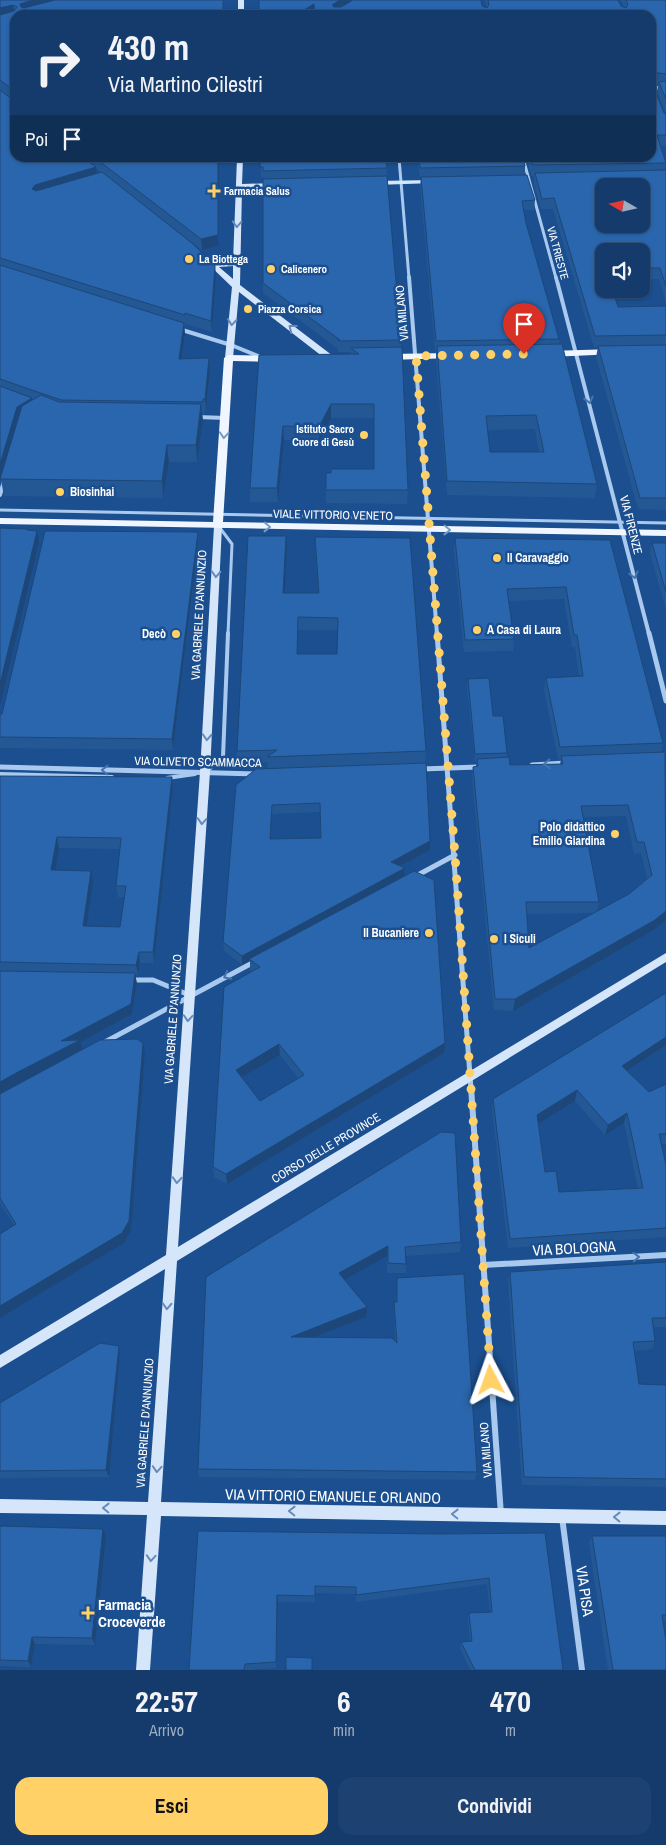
<!DOCTYPE html>
<html lang="it">
<meta charset="utf-8">
<style>
body{margin:0;font-family:"Archivo Narrow",sans-serif;background:#1d4271;color:#f1f3f6;height:100vh;display:flex;flex-direction:column;font-size:19px;white-space:nowrap}
*{box-sizing:border-box;margin:0}
p{font-size:16px;color:#9dadc1}
.icon{flex:none;width:28px;height:28px;fill:none;stroke:currentColor;stroke-width:2;stroke-linecap:round;stroke-linejoin:round}
.map{position:relative;height:1670px;overflow:hidden}
.panel{display:flex;flex-direction:column;background:#143b6b;flex:1}
.panel>*{flex:none}
.top-card{position:absolute;left:10px;top:10px;width:646px;height:152px;border-radius:15px;box-shadow:0 1px 4px #0004,0 0 0 1px #33557e;background:#143b6b;color:#f1f3f6;overflow:hidden}
.needle{width:32px;rotate:279deg}
.controls{position:absolute;left:595px;top:178px;display:grid;gap:10px}
.controls a{display:grid;place-items:center;width:55px;height:55px;border-radius:10px;background:#143b6b;box-shadow:0 1px 4px #0004,0 0 0 1px #33557e;font-size:25px}
.pin{position:absolute;display:grid;place-items:center;width:42px;height:42px;color:#fff;margin:-51px -21px;border-radius:50% 50% 50% 0;rotate:-45deg;box-shadow:0 0 5px #0007}
.pin .icon{rotate:45deg}
.me{position:absolute;width:55px;margin:-28px;rotate:356deg;stroke-linejoin:round;filter:drop-shadow(0 0 4px #0008)}
.turn{display:flex;align-items:center;gap:18px;height:105px;padding:0 15px;font-size:22px}
.turn .icon{width:65px;height:65px;stroke-width:2.5}
.turn b{display:block;font-size:35px;line-height:42px}
.then{display:flex;align-items:center;height:48px;padding:0 15px;background:#0003;gap:10px;font-size:19px}
.eta{display:flex;justify-content:space-evenly;align-items:center;height:85px;text-align:center}
.eta b{font-size:30px;font-weight:700;line-height:35px}
.cta{display:flex;gap:10px;margin-top:auto;padding:10px 15px}
.cta a{flex:1;height:58px;border-radius:15px;background:#ffd166;color:#111;font-size:20px;font-weight:700;line-height:58px;text-align:center}
.cta a+a{background:#1d4271;color:#f1f3f6}
.map>svg:first-child{display:block}
.lines{fill:none;stroke-linecap:round;stroke-linejoin:round}
.lane-far1{stroke:#a9c9ee;stroke-width:3}
.lane{stroke:#a9c9ee;stroke-width:4}
.street-far3{stroke:#a9c9ee;stroke-width:3}
.street-far2{stroke:#a9c9ee;stroke-width:4}
.street-far1{stroke:#a9c9ee;stroke-width:5}
.street{stroke:#a9c9ee;stroke-width:6}
.secondary{fill:#d6e6fa;fill-rule:evenodd}
.primary{fill:#f0f6ff;fill-rule:evenodd}
.wall{fill:#245895;fill-rule:evenodd}
.shaded-wall{fill:#1d4779}
.building{fill:#2a66ad;stroke:#1d4779;fill-rule:evenodd}
.oneway{stroke:#668bba}
.oneway2{stroke:#4674ac}
.oneway3{stroke:#7b9ac1}
.route{stroke:#ffd166;stroke-width:9;stroke-dasharray:0 16.2}
.poi-dot{fill:#ffd166;stroke:#1b4f8f;stroke-width:2}
.labels{text-anchor:middle;dominant-baseline:central;stroke-width:5;stroke-linejoin:round;paint-order:stroke}
.far-poi-label{font-size:11px;font-weight:bold;fill:#fff;stroke:#1b4f8f;text-anchor:start}
.far-street-label{font-size:11px;fill:#fff;stroke:#1b4f8f}
.street-label{font-size:12px;fill:#fff;stroke:#1b4f8f}
.poi-label{font-size:12px;font-weight:bold;fill:#fff;stroke:#1b4f8f;text-anchor:start}
.near-street-label{font-size:15px;fill:#fff;stroke:#1b4f8f}
.near-poi-label{font-size:15px;font-weight:bold;fill:#fff;stroke:#1b4f8f;text-anchor:start}
</style>
<div class="map">
<svg width="666" height="1670" viewBox="0 0 666 1670">
<rect width="100%" height="100%" fill="#1b4f8f"/>
<g class="lines">
<g class="lane-far1">
<polyline points="0,510 666,523"/>
<polyline points="220,528 232,544 228,634"/>
</g>
<g class="lane">
<polyline points="208,770 223,757 228,633"/>
<polyline points="0,774 112,777"/>
<polyline points="167,778 195,774"/>
</g>
<g class="street-far3">
<polyline points="399,158 409,278"/>
<polyline points="523,158 556,278"/>
</g>
<g class="street-far2">
<polyline points="409,277 437,634"/>
<polyline points="556,277 649,634"/>
<polyline points="179,329 231,345 263,358"/>
<polyline points="197,417 226,418"/>
<polyline points="0,495 4,481"/>
</g>
<g class="street-far1">
<polyline points="437,633 471,1089"/>
<polyline points="649,633 666,701"/>
<polyline points="532,765 566,763"/>
<polyline points="0,767 256,774"/>
<polyline points="422,769 478,767"/>
<polyline points="416,876 455,855"/>
<polyline points="130,980 153,980 189,995"/>
<polyline points="105,1042 254,962"/>
</g>
<g class="street">
<polyline points="471,1087 501,1515"/>
<polyline points="483,1265 666,1255"/>
<polyline points="562,1517 582,1670"/>
</g>
<g class="secondary">
<rect x="238" y="0" width="6" height="15"/>
<rect x="651" y="86" width="15" height="4"/>
<path d="M237,158H243L242,184L275,183L278,185L275,187L242,188L240,285L333,356V360H327L239,292L233,358L229,360L225,358L232,287L203,259L208,258L214,263L233,262ZM233,266V279L219,267Z"/>
<polygon points="433,180 436,182 435,183 375,185 372,183 375,181"/>
<polygon points="218,523 222,526 210,772 178,1247 666,953 666,962 177,1261 161,1502 666,1511 666,1525 161,1516 150,1670 136,1670 147,1515 0,1513 0,1499 148,1502 165,1269 0,1368 0,1355 166,1255 200,772 214,526"/>
</g>
<g class="primary">
<polygon points="614,349 619,352 617,354 549,357 544,354 549,351"/>
<polygon points="452,353 457,356 455,358 387,360 382,357 387,354"/>
<polygon points="229,355 274,356 279,359 274,362 233,361 223,522 666,530 666,536 0,524 0,518 213,522 224,358"/>
</g>
</g>
<g class="wall">
<path d="M0,0H224L223,15L15,158H219L218,246L202,250L157,216L216,276L212,332L186,324V327L184,326L185,334L182,359L209,358L210,369L206,410H204V414H202L203,421L197,462H169L163,498L4,496L1,480L0,483ZM96,168L98,170L101,172L96,173Z"/>
<polygon points="259,0 482,6 487,8 485,0 618,0 621,6 624,7 621,0 666,0 666,113 657,92 658,84 652,83 664,113 666,114 666,146 660,146 666,162 665,170 666,170 666,303 659,279 641,279 641,251 604,251 604,289 618,307 666,306 666,510 638,509 596,357 598,347 594,347 553,209 541,209 534,184 534,176 532,176 526,158 651,158 651,15 314,15 314,14"/>
<polygon points="260,158 387,168 386,177 401,340 408,490 407,504 326,503 326,473 374,469 374,418 331,418 319,441 284,440 278,502 250,502 250,488 259,355 351,354 351,352 339,352 337,350 337,348 263,293 263,177 261,177"/>
<path d="M417,158H523L525,166V175L535,200L534,210H524L526,223L559,339V344L597,484L595,498L447,495L436,360V350H435L420,186L421,178H420ZM535,429L539,452H490L487,430Z"/>
<path d="M286,536L287,549L284,593H318L315,537L426,751L425,763L430,841V850L400,866L405,868L404,876L444,1053L227,1184L214,1177L213,1167L252,972L250,970V961L242,965L224,951L223,942L268,769L267,762L237,763V751ZM298,630H337V654H297ZM320,812L321,838L271,839L272,814ZM280,1055L299,1079L260,1101L242,1077Z"/>
<path d="M455,538L610,540L663,743L661,752L652,931L513,1011L494,1010L472,778L473,767L476,766V762H475L467,687L468,679L493,716L507,753V758L510,765L560,764L561,759H558L544,690L546,678L579,677L575,647H572L564,599L509,601L514,639L513,651L464,652L454,550ZM626,816L634,854L641,853L647,878L629,894L597,911L599,902L583,817ZM593,913L529,948L526,914Z"/>
<polygon points="652,543 666,543 666,610 650,553"/>
<polygon points="198,544 173,750 0,748 0,715"/>
<path d="M172,777L173,788L154,963H140L138,975H135L137,984L132,1014L81,1042L82,1049L145,1054L131,1230L124,1243L0,1318V1234L14,1225L0,1203V778ZM59,848L120,849L116,886L118,897H124L120,927L86,926L93,882L55,871Z"/>
<path d="M666,993V1045L627,1071L649,1092L666,1084V1144H661L666,1165V1237L508,1248L492,1109L493,1099ZM575,1101L605,1135L624,1123L638,1188L559,1192L545,1172L539,1123Z"/>
<polygon points="441,1132 461,1242 460,1252 406,1256 406,1273 387,1273 387,1256 344,1280 367,1307 366,1317 314,1337 395,1342 394,1312 394,1302 396,1302 397,1278 477,1472 475,1480 199,1477 198,1469"/>
<polygon points="666,1262 666,1327 653,1327 655,1341 652,1349 634,1351 639,1384 666,1385 666,1487 522,1485 508,1281 510,1272"/>
<polygon points="119,1346 120,1354 109,1477 0,1478 0,1403"/>
<polygon points="0,1526 106,1536 95,1645 35,1644 31,1667 0,1666"/>
<polygon points="198,1531 439,1534 545,1533 563,1670 470,1670 460,1648 461,1642 470,1641 468,1620 469,1613 490,1613 487,1584 356,1602 356,1594 315,1593 315,1602 278,1602 276,1668 246,1670 189,1670"/>
<polygon points="592,1536 666,1536 666,1621 663,1621 666,1670 608,1670 589,1543"/>
</g>
<g class="shaded-wall">
<polygon points="33,0 68,0 22,14 20,4"/>
<polygon points="340,0 355,0 332,15 332,5"/>
<polygon points="314,4 314,14 313,15 295,15"/>
<polygon points="13,5 15,15 0,18 0,8"/>
<polygon points="218,158 219,158 218,246 202,250 201,239"/>
<polygon points="96,167 97,178 36,196 32,189 35,185"/>
<polygon points="215,265 216,276 212,332 211,321"/>
<polygon points="184,323 185,334 180,370 179,359"/>
<polygon points="209,358 210,369 206,410 205,399"/>
<polygon points="32,398 34,409 0,479 0,483 0,464 17,407"/>
<polygon points="201,404 203,421 197,462 196,445"/>
<polygon points="331,404 331,418 319,441 319,427"/>
<polygon points="283,426 284,440 278,502 277,488"/>
<polygon points="167,445 169,462 163,498 162,481"/>
<polygon points="37,531 39,542 0,705 0,684"/>
<polygon points="198,532 198,544 173,750 172,739"/>
<polygon points="286,536 287,549 284,605 283,593"/>
<polygon points="172,777 173,788 154,963 153,952"/>
<polygon points="272,805 272,814 270,848 270,839"/>
<polygon points="57,837 59,848 54,881 51,870"/>
<polygon points="430,841 430,850 391,871 391,862"/>
<polygon points="405,868 404,877 249,959 250,961 242,965 242,956"/>
<polygon points="91,871 93,882 85,937 83,926"/>
<polygon points="666,911 666,920 652,931 513,1011 515,999"/>
<polygon points="139,952 140,963 138,975 136,965"/>
<polygon points="135,973 137,984 132,1014 81,1042 83,1051 0,1094 0,1082 61,1041"/>
<polygon points="666,1037 666,1045 619,1076 622,1066"/>
<polygon points="143,1043 145,1054 131,1230 124,1243 0,1318 0,1306"/>
<polygon points="445,1043 444,1053 227,1184 226,1174"/>
<polygon points="279,1044 280,1055 237,1080 236,1070"/>
<polygon points="577,1090 575,1101 536,1125 537,1115"/>
<polygon points="627,1113 624,1123 605,1135 608,1125"/>
<polygon points="388,1246 387,1256 339,1283 339,1273"/>
<polygon points="367,1307 366,1317 291,1346 291,1337"/>
<polygon points="119,1346 120,1354 109,1477 106,1470"/>
<polygon points="103,1529 106,1536 95,1645 92,1638"/>
<polygon points="277,1595 278,1602 276,1668 276,1662"/>
<polygon points="32,1637 35,1644 31,1667 28,1661"/>
</g>
<g class="building">
<polygon points="0,0 33,0 20,4 21,7 24,8 55,0 223,0 223,15 15,15 15,158 84,158 96,167 35,185 32,189 36,191 102,172 193,244 215,265 211,321 185,313 185,315 0,258 0,90 12,99 15,99 15,91 0,80 0,15 14,11 17,7 13,5 0,8"/>
<polygon points="259,0 340,0 332,5 334,7 341,7 353,0 481,0 482,6 487,8 489,5 488,0 618,0 621,6 626,8 628,4 626,0 666,0 666,74 652,72 651,74 651,15 315,15 314,4 295,15 259,15"/>
<polygon points="651,81 664,113 666,114 666,135 657,135 666,163 533,165 530,158 651,158"/>
<polygon points="666,81 666,99 659,82"/>
<polygon points="95,158 218,158 218,235 201,239"/>
<polygon points="260,158 385,158 387,168 263,171 263,167 260,167"/>
<polygon points="419,158 523,158 525,166 420,168"/>
<path d="M666,170V286L660,268H641V251H604V289H612L618,307L666,306V335L595,336L554,198L542,199L535,173ZM604,186H641V224H604Z"/>
<polygon points="527,175 535,200 522,201 526,223 559,339 436,341 421,177"/>
<polygon points="387,176 401,340 339,341 337,339 340,340 263,283 263,179"/>
<polygon points="0,265 184,323 179,359 209,358 205,399 203,399 203,402 61,400 0,379"/>
<path d="M562,344L597,484L447,481L437,346ZM536,415L544,452H490L486,416Z"/>
<polygon points="666,345 666,498 640,498 598,346"/>
<polygon points="402,347 408,490 326,490 326,473 331,473 331,469 374,469 374,404 331,404 319,427 283,426 277,488 250,488 259,355 359,354 351,348"/>
<polygon points="0,386 32,398 17,407 0,464"/>
<polygon points="41,395 59,402 201,404 196,445 167,445 162,481 0,479 22,406"/>
<polygon points="0,528 27,529 27,530 37,531 0,684"/>
<polygon points="45,531 198,532 172,739 0,737 0,715 2,714"/>
<path d="M248,536H286L283,593H319L315,537L410,538L426,751L267,757L277,750L237,751ZM298,617L338,618L337,654H297Z"/>
<polygon points="455,538 610,540 663,743 560,747 546,678 583,676 577,635 574,635 566,587 507,589 514,639 465,640"/>
<polygon points="652,543 666,543 666,592"/>
<polygon points="489,678 493,716 503,716 507,753 475,754 468,679"/>
<path d="M665,752L666,911L655,920L515,999H495L473,767L478,766L477,759L509,757L510,765L563,764L561,756ZM628,805L637,842H644L652,875L629,894L529,948L526,902H599L581,806Z"/>
<path d="M426,763L430,841L391,862L405,868L242,956L223,942L236,785L256,769ZM320,803L321,838L270,839L272,805Z"/>
<path d="M0,776L172,777L153,952H139L136,965L0,962ZM57,837L121,838L116,886H126L120,927L83,926L91,871L51,870Z"/>
<path d="M414,871L434,880L445,1043L226,1174L213,1167L224,987L260,967L249,959ZM279,1044L304,1075L260,1101L236,1070Z"/>
<polygon points="0,971 135,973 131,1004 61,1041 80,1040 18,1072 0,1082"/>
<path d="M666,993V1037L622,1066L649,1092L666,1084V1134H659L666,1165V1228L510,1239L493,1099ZM577,1090L608,1125L627,1113L643,1188L559,1192L556,1171L545,1172L537,1115Z"/>
<polygon points="137,1039 143,1043 129,1221 122,1233 0,1306 0,1234 16,1224 0,1198 0,1094 100,1040"/>
<polygon points="441,1132 455,1133 461,1242 405,1247 406,1264 388,1263 388,1246 339,1273 367,1307 291,1337 392,1338 397,1343 394,1302 397,1302 397,1278 464,1274 477,1472 198,1469 206,1277"/>
<polygon points="666,1262 666,1318 652,1318 655,1341 633,1342 639,1384 666,1385 666,1479 524,1477 510,1272"/>
<polygon points="100,1343 119,1346 106,1470 0,1471 0,1403"/>
<polygon points="0,1526 103,1529 92,1638 32,1637 28,1661 0,1660"/>
<polygon points="198,1531 439,1534 545,1533 563,1670 475,1670 461,1642 472,1641 469,1613 492,1612 489,1578 356,1595 356,1587 315,1586 315,1596 277,1595 276,1662 245,1664 244,1670 189,1670"/>
<polygon points="592,1536 666,1536 666,1615 662,1615 666,1641 666,1670 613,1670"/>
<polygon points="286,1657 312,1658 312,1670 286,1670"/>
</g>
<defs><path id="oneway-chevron" d="M-2-3.5L2.5 0L-2 3.5" fill="none" stroke-width="1.6" stroke-linecap="round" stroke-linejoin="round" transform="scale(1.25)"/></defs>
<g class="oneway">
<use href="#oneway-chevron" transform="translate(237 224) rotate(92)"/>
<use href="#oneway-chevron" transform="translate(232 322) rotate(96)"/>
<use href="#oneway-chevron" transform="translate(292 328) rotate(-142)"/>
<use href="#oneway-chevron" transform="translate(216 574) rotate(93)"/>
<use href="#oneway-chevron" transform="translate(207 737) rotate(93)"/>
<use href="#oneway-chevron" transform="translate(202 821) rotate(94)"/>
<use href="#oneway-chevron" transform="translate(188 1018) rotate(94)"/>
<use href="#oneway-chevron" transform="translate(177 1180) rotate(94)"/>
<use href="#oneway-chevron" transform="translate(167 1306) rotate(93)"/>
<use href="#oneway-chevron" transform="translate(157 1469) rotate(94)"/>
<use href="#oneway-chevron" transform="translate(106 1508) rotate(-179)"/>
<use href="#oneway-chevron" transform="translate(292 1511) rotate(-179)"/>
<use href="#oneway-chevron" transform="translate(455 1514) rotate(-179)"/>
<use href="#oneway-chevron" transform="translate(617 1517) rotate(-179)"/>
<use href="#oneway-chevron" transform="translate(151 1558) rotate(94)"/>
</g>
<g class="oneway2">
<use href="#oneway-chevron" transform="translate(589 400) rotate(76)"/>
<use href="#oneway-chevron" transform="translate(634 575) rotate(76)"/>
<use href="#oneway-chevron" transform="translate(547 764) rotate(177)"/>
<use href="#oneway-chevron" transform="translate(105 770) rotate(-179)"/>
<use href="#oneway-chevron" transform="translate(227 976) rotate(152)"/>
<use href="#oneway-chevron" transform="translate(636 1257) rotate(-3)"/>
</g>
<g class="oneway3">
<use href="#oneway-chevron" transform="translate(224 435) rotate(94)"/>
<use href="#oneway-chevron" transform="translate(267 527) rotate(1)"/>
<use href="#oneway-chevron" transform="translate(447 530) rotate(1)"/>
</g>
<g class="lines">
<polyline class="route" points="491,1380 455,855 416,356 524,354"/>
</g>
<g class="poi-dot">
<path d="M211.5 183.5h5v5h5v5h-5v5h-5v-5h-5v-5h5z"/>
<circle cx="189" cy="259" r="5"/>
<circle cx="271" cy="269" r="5"/>
<circle cx="248" cy="309" r="5"/>
<circle cx="364" cy="435" r="5"/>
<circle cx="60" cy="492" r="5"/>
<circle cx="497" cy="558" r="5"/>
<circle cx="477" cy="630" r="5"/>
<circle cx="176" cy="634" r="5"/>
<circle cx="615" cy="834" r="5"/>
<circle cx="429" cy="933" r="5"/>
<circle cx="494" cy="939" r="5"/>
<path d="M85.5 1605.5h5v5h5v5h-5v5h-5v-5h-5v-5h5z"/>
</g>
<g class="labels">
<g class="far-poi-label">
<text x="224" y="191">Farmacia Salus</text>
<text x="199" y="259">La Biottega</text>
<text x="281" y="269">Calicenero</text>
<text x="258" y="309">Piazza Corsica</text>
<text x="354" y="429" text-anchor="end">Istituto Sacro<tspan x="354" dy="13">Cuore di Gesù</tspan></text>
</g>
<g class="far-street-label">
<text transform="translate(558 253) rotate(75)">VIA TRIESTE</text>
</g>
<g class="street-label">
<text transform="translate(402 313) rotate(-95)">VIA MILANO</text>
<text transform="translate(333 515) rotate(1)">VIALE VITTORIO VENETO</text>
<text transform="translate(631 525) rotate(76)">VIA FIRENZE</text>
<text transform="translate(199 615) rotate(-87)">VIA GABRIELE D'ANNUNZIO</text>
<text transform="translate(198 762) rotate(1)">VIA OLIVETO SCAMMACCA</text>
<text transform="translate(173 1019) rotate(-86)">VIA GABRIELE D'ANNUNZIO</text>
<text transform="translate(326 1148) rotate(-31)">CORSO DELLE PROVINCE</text>
<text transform="translate(145 1423) rotate(-86)">VIA GABRIELE D'ANNUNZIO</text>
<text transform="translate(486 1450) rotate(-94)">VIA MILANO</text>
</g>
<g class="poi-label">
<text x="70" y="492">Biosinhai</text>
<text x="507" y="558">Il Caravaggio</text>
<text x="487" y="630">A Casa di Laura</text>
<text x="166" y="634" text-anchor="end">Decò</text>
<text x="605" y="827" text-anchor="end">Polo didattico<tspan x="605" dy="14">Emilio Giardina</tspan></text>
<text x="419" y="933" text-anchor="end">Il Bucaniere</text>
<text x="504" y="939">I Siculi</text>
</g>
<g class="near-street-label">
<text transform="translate(574 1248) rotate(-3)">VIA BOLOGNA</text>
<text transform="translate(333 1496) rotate(1)">VIA VITTORIO EMANUELE ORLANDO</text>
<text transform="translate(585 1591) rotate(82)">VIA PISA</text>
</g>
<g class="near-poi-label">
<text x="98" y="1604">Farmacia<tspan x="98" dy="17">Croceverde</tspan></text>
</g>
</g>
</svg>
<div class="controls">
<a><svg class="needle" viewBox="-14 -14 28 28"><path d="M0-13l5 13h-10z" fill="#e53935"/><path d="M0 13l5-13h-10z" fill="#9dadc1"/></svg></a>
<a><svg class="icon" aria-label="sound" viewBox="0 0 24 24"><path d="M4 9h4l5-4v14l-5-4H4zM17 9q2 3 0 6"/></svg></a>
</div>
<div class="pin" style="left:524px;top:354px;background:#d93025"><svg class="icon" aria-label="arrive" viewBox="0 0 24 24"><path d="M6 21V4h12l-3 4 3 4H6"/></svg></div>
<svg class="me" style="left:491px;top:1380px" viewBox="-20 -20 40 40"><path d="M0-17L14 15 0 8-14 15z" fill="#ffd166" stroke="#fff" stroke-width="4"/></svg>
<div class="top-card">
<div class="turn"><svg class="icon" aria-label="right" viewBox="0 0 24 24"><path d="M7 20v-9h11M14 6l5 5-5 5"/></svg><div><b>430 m</b>Via Martino Cilestri</div></div>
<div class="then">Poi<svg class="icon" aria-label="arrive" viewBox="0 0 24 24"><path d="M6 21V4h12l-3 4 3 4H6"/></svg></div>
</div>
</div>
<section class="panel">
<div class="eta">
<div><b>22:57</b><p>Arrivo</p></div>
<div><b>6</b><p>min</p></div>
<div><b>470</b><p>m</p></div>
</div>
<div class="cta"><a>Esci</a><a>Condividi</a></div>
</section>
